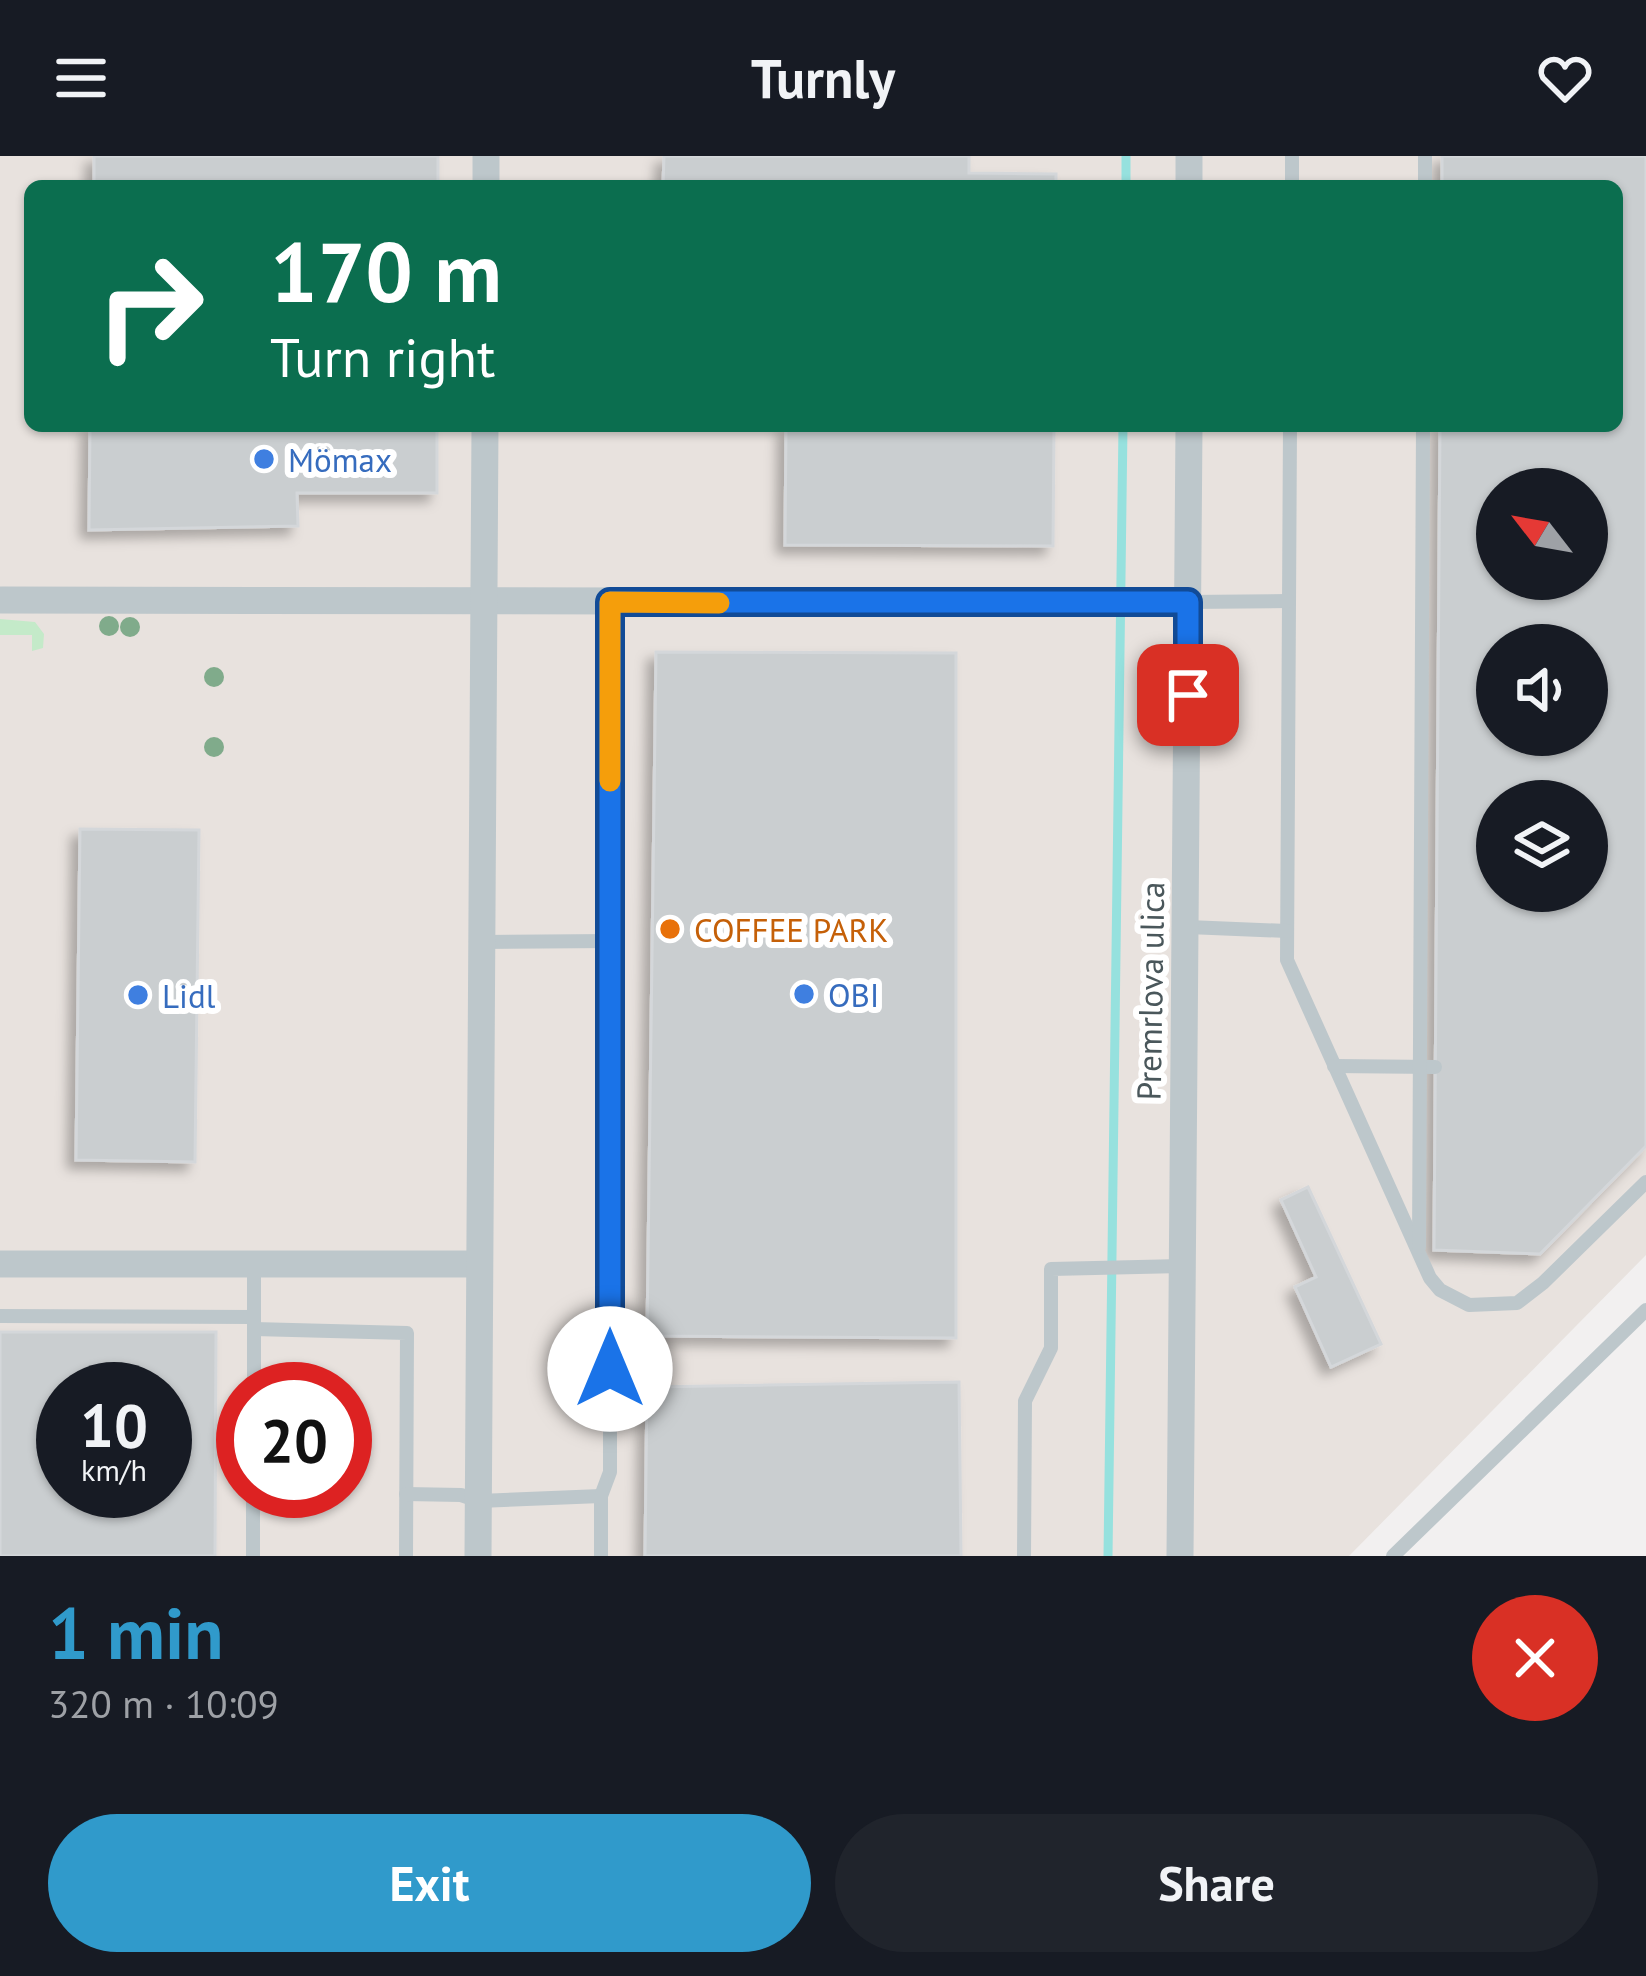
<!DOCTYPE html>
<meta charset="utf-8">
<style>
body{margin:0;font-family:"PT Sans",sans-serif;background:#20242c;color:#f1f3f6;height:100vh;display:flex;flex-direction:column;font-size:45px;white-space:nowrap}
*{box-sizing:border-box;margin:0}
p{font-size:39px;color:#9ea1a6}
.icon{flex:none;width:66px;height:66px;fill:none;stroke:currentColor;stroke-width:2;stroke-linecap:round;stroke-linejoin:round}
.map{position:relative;height:1400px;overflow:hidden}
.panel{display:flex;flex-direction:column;background:#171b24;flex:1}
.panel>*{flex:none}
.banner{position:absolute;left:24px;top:24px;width:1599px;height:252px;border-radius:18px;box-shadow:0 3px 9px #0004;background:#0b6e4f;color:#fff;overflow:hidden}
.needle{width:78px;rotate:301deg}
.controls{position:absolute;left:1476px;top:312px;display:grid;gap:24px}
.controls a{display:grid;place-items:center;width:132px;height:132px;border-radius:50%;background:#171b24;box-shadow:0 3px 9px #0004;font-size:60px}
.speed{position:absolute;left:36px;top:1206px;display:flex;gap:24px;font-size:60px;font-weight:700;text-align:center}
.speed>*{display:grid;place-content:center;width:156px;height:156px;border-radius:50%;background:#171b24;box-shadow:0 3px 9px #0004;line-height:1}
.speed small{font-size:30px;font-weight:400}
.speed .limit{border:18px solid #d22;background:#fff;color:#111}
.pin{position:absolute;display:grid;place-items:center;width:102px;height:102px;color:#fff;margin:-51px;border-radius:24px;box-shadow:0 6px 18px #0006}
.me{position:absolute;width:132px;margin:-66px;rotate:0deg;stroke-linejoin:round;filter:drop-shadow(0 0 9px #0008)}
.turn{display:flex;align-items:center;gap:42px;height:252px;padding:0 48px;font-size:54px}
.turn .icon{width:156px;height:156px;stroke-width:2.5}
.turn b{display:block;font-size:84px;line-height:102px}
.round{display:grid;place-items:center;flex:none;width:126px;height:126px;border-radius:63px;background:#20242c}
.overview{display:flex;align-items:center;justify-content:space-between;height:204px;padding:0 48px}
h1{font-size:72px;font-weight:800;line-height:90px;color:#309acb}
.action{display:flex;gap:24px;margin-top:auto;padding:24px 48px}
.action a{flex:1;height:138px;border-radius:72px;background:#309acb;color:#fff;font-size:48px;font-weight:800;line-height:138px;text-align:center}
.action a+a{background:#20242c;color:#f1f3f6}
header{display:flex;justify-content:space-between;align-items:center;height:156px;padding:0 48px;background:#171b24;font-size:54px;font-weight:800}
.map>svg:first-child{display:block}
.commercial{fill:#e8e2de;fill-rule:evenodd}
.green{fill:#c4eac9}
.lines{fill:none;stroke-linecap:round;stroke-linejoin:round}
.stream{stroke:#96e1de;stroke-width:9}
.building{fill:#caced0;stroke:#d4d7da;stroke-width:3;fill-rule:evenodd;filter:url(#shadow)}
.service{stroke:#bdc7cb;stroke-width:14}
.minor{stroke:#bdc7cb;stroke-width:27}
.tree{fill:#80ab8b}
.route-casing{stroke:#114b97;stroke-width:30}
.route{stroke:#1a73e8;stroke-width:21}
.slow{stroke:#f59e0b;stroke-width:21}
.shop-dot{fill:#3f7fe0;stroke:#fff;stroke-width:4.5}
.food-dot{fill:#e8710a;stroke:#fff;stroke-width:4.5}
.labels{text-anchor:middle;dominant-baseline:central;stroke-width:12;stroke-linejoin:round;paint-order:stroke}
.shop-label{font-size:33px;fill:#366cbe;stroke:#fff;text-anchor:start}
.food-label{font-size:33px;fill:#c56008;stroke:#fff;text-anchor:start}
.street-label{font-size:33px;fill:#4a575b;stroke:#fff}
</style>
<header><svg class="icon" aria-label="menu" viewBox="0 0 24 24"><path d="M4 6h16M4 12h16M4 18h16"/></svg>Turnly<svg class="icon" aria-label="heart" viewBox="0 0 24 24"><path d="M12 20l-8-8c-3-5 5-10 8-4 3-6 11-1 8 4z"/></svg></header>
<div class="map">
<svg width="1646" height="1400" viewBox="0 0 1646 1400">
<defs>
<filter id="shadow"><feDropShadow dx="-8" dy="8" stdDeviation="6" flood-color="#0004"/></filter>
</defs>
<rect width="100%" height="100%" fill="#f2f0f0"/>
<path class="commercial" d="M0,0H1646V1099L1349,1400H0ZM30,30H1617V270H30ZM1497,333H1587V423H1497ZM1497,489H1587V579H1497ZM1497,645H1587V735H1497ZM63,1233H165V1335H63ZM243,1233H345V1335H243Z"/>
<polygon class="green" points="0,463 35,466 44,478 43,492 32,495 32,479 0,479"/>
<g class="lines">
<g class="stream">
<polyline points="1126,30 1126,0"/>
<polyline points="1108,1400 1123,270"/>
</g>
</g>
<g class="building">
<polygon points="438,0 438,30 94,30 94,0"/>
<polygon points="664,0 969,0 969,17 1056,18 1056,30 663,30"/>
<path d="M1442,0H1646V990L1540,1098L1434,1094L1440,270H1617V30H1442ZM1497,333H1587V423H1497ZM1497,489H1587V579H1497ZM1497,645H1587V735H1497Z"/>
<polygon points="90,270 437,270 437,337 297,337 298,370 89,374"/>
<polygon points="786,270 1054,270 1053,390 785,389"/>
<polygon points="656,496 956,497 956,1182 647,1180"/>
<polygon points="80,673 199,674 195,1006 76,1004"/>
<polygon points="1308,1031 1381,1188 1331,1211 1295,1131 1316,1121 1281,1044"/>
<path d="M0,1176H216L215,1400H0ZM63,1233H165V1335H63Z"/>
<polygon points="959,1226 961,1400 645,1400 647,1231"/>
</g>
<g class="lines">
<g class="service">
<polyline points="1292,30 1292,0"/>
<polyline points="1425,30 1425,0"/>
<polyline points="1290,270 1287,804 1430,1122 1440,1134 1469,1149 1517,1147 1543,1127 1646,1026"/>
<polyline points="1188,446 1288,445"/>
<polyline points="1188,771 1287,775"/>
<polyline points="482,786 610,785"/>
<polyline points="1334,910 1435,911"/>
<polyline points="1419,1091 1423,270"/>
<polyline points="0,1160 254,1161"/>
<polyline points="254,1173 407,1177 406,1400"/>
<polyline points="254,1233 254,1108"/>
<polyline points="406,1338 461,1339 479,1345 601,1340"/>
<polyline points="253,1400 253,1335"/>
<polyline points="601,1400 601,1340 610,1316 610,446"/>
<polyline points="1024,1400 1025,1245 1051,1192 1051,1113 1182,1110"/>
<polyline points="1393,1400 1646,1154"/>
</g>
<g class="minor">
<polyline points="486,0 486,30"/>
<polyline points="1189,30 1189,0"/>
<polyline points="0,444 1188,446"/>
<polyline points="0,1108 479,1108"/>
<polyline points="478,1400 485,270"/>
<polyline points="1180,1400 1189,270"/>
</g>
</g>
<g class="tree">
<circle cx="109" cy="470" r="10"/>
<circle cx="130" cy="471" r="10"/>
<circle cx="214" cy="521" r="10"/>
<circle cx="214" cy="591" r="10"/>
</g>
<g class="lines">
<g class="route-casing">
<polyline id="route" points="610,1213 610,446 1188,446 1188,539"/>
</g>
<use href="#route" class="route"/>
<polyline class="slow" points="610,625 610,446 719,447"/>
</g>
<g class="shop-dot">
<circle cx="264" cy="303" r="12"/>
<circle cx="804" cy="838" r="12"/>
<circle cx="138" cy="839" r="12"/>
</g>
<circle class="food-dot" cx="670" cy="773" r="12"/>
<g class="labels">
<g class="shop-label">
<text x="288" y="303">Mömax</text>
<text x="828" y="838">OBI</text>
<text x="162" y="839">Lidl</text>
</g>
<g class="food-label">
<text x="694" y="773">COFFEE PARK</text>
</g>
<g class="street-label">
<text transform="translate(1150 835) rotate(-89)">Premrlova ulica</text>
</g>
</g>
</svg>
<div class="controls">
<a><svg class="needle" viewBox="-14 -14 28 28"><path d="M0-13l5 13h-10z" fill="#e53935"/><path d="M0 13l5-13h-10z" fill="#9ea1a6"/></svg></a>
<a><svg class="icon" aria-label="sound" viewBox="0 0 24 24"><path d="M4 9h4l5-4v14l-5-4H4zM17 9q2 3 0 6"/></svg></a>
<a><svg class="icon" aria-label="layers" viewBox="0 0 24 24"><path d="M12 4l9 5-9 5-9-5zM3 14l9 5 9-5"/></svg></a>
</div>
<div class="speed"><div>10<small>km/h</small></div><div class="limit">20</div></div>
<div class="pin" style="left:1188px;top:539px;background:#d93025"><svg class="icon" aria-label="arrive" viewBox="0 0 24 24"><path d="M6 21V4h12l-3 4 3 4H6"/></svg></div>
<svg class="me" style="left:610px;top:1213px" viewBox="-20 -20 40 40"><circle r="19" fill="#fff"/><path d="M0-13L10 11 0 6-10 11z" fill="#1a73e8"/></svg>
<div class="banner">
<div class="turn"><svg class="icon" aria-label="right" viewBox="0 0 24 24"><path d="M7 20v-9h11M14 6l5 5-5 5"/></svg><div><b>170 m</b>Turn right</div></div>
</div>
</div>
<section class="panel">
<div class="overview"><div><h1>1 min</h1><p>320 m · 10:09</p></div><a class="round" style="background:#d93025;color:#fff"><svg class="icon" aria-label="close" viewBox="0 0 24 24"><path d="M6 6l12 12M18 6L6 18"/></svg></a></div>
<div class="action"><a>Exit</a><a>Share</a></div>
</section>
